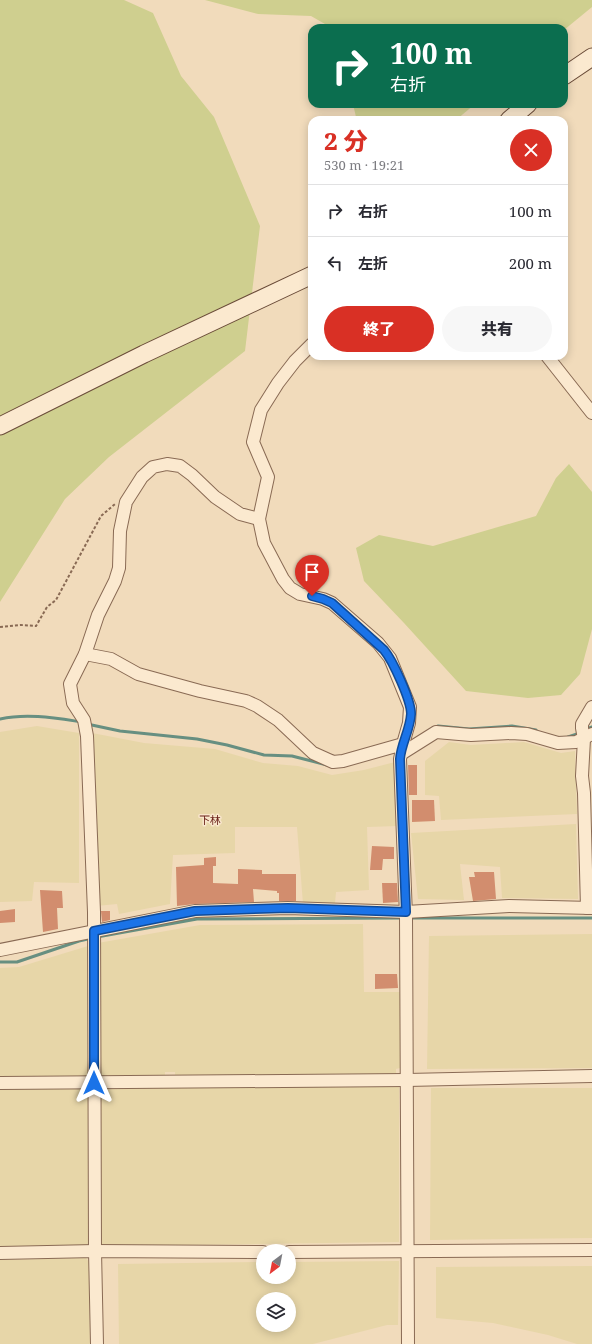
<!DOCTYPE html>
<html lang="ja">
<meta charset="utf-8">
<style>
body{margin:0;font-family:"Noto Serif","Noto Sans JP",serif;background:#f7f7f7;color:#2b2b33;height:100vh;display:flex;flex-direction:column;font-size:15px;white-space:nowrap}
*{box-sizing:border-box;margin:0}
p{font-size:13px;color:#7c7c81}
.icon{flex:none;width:22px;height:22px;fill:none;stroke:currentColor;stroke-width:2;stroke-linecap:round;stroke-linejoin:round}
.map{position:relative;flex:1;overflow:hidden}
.panel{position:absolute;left:308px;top:116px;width:260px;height:244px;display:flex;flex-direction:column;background:#fff;border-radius:12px;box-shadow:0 2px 10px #0003}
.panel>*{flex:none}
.top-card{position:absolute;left:308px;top:24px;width:260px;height:84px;border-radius:12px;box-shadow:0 2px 10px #0003;background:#0b6e4f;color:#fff;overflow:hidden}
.needle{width:26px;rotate:212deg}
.buttons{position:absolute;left:256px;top:1244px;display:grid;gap:8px}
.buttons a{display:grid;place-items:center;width:40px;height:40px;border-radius:50%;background:#fff;box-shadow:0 2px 10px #0003;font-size:20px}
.pin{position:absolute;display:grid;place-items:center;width:34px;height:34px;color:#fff;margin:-41px -17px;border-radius:50% 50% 50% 0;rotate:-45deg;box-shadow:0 0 4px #0007}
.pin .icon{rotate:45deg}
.me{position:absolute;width:44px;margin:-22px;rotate:0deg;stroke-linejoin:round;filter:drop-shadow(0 0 3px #0008)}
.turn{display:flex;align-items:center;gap:14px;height:84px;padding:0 16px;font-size:18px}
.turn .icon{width:52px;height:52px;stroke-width:2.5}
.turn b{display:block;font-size:28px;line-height:34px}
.round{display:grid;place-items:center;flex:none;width:42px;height:42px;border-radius:21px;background:#f7f7f7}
.overview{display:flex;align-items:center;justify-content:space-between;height:68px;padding:0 16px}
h1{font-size:24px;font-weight:800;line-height:30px;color:#d93025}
.button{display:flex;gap:8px;margin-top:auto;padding:8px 16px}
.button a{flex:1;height:46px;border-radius:24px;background:#d93025;color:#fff;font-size:16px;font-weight:800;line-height:46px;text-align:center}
.button a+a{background:#f7f7f7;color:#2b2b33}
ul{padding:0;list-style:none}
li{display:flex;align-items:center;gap:12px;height:52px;padding:0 16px;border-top:1px solid #e1e1e2}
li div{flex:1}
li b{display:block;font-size:15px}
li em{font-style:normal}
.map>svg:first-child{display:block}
.farmland{fill:#e7d6a8;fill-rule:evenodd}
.green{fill:#cfcf8f}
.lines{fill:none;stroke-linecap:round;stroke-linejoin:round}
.stream{stroke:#678f81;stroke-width:3}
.building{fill:#d28d6e}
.street-casing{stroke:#896a54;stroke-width:14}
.secondary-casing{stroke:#6a4b38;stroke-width:19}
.path{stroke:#896a54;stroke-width:2;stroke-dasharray:3 2;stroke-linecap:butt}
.street{stroke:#fbe9cf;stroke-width:12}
.secondary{stroke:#fbe9cf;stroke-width:17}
.route-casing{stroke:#114b97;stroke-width:10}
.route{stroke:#1a73e8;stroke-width:7}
.labels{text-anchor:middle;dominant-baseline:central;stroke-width:3;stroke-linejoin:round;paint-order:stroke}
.neighbourhood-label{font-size:11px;fill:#671e16;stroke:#f8e6cb}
</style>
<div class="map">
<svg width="592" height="1344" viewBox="0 0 592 1344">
<rect width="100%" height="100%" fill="#f1dbbb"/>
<g class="farmland">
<polygon points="37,726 79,733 79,883 34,882 32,901 0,902 0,732"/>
<polygon points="92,733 144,743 215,749 263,763 298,766 332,775 364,770 395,762 398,826 367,827 369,890 336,892 335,903 303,904 297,827 235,827 235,853 173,855 170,904 119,914 117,904 96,906"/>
<polygon points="449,742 471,745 524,742 561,753 575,751 577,814 441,820 439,796 425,795 425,761"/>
<polygon points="576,824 578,899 502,898 500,867 460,864 464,900 418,899 411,833"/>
<polygon points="363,924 364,992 400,992 400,1068 396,1069 396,1075 175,1077 175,1072 165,1072 165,1077 103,1078 98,1073 98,943 200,925"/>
<polygon points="592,934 592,1068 427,1069 429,936"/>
<polygon points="88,946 90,1075 85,1079 0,1078 0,968 19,967"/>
<polygon points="399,1084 399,1242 100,1246 99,1092 102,1087"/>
<polygon points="84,1086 90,1092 91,1247 0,1247 0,1087"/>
<polygon points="431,1088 592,1088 592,1238 430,1240"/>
<polygon points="86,1258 89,1262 90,1344 0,1344 0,1260"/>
<path d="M399,1261L398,1325H387L313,1344H119L118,1264L263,1262V1277H289V1262ZM263,1299H289V1325H263Z"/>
<polygon points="592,1266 592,1344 577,1344 548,1335 493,1323 436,1318 436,1267"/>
</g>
<g class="green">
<polygon points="0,0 124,0 153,13 181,76 214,117 260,226 245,351 109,457 65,499 0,602"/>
<polygon points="205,0 592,0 592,7 564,30 564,28 332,28 311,16 258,14"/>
<polygon points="353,104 475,104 456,120 359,120 356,117"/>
<polygon points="569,464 592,492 592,629 580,674 561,695 528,698 466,691 404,623 364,581 356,548 379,535 433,546 536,516 556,478"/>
</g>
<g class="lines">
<g class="stream">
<path d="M0,719C27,713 55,718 82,722"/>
<polyline points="87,724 120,731 197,739 227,745 264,755 292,756 331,766"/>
<polyline points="438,726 469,729 512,726 536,730"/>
<polyline points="584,730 592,727"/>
<polyline points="568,737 580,733"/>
<polyline points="410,918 592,918"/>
<polyline points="97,937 197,919 404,918"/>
<polyline points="0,962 17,962 79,941 92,938"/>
</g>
</g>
<g class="building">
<polygon points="408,765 417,765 417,795 409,795"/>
<polygon points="412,800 434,800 435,821 412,822"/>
<polygon points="372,846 394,847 394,859 383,859 382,870 370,870"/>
<polygon points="216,857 216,866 213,866 213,883 238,884 238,869 262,870 262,874 296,874 296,901 279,901 279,893 277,893 277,891 253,889 254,902 195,904 177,906 176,867 204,865 204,858"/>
<polygon points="474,872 494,872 496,899 473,901 469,877 475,877"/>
<polygon points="382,883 397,883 398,902 383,903"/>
<polygon points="40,890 62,891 63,908 57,908 58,929 43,932"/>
<polygon points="15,909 15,922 0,923 0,911"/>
<polygon points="101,911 110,911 110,920 102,922"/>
<polygon points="375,974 397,974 398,988 375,989"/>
</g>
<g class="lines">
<g class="street-casing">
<g id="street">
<polyline points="312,344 295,361 278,383 261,410 253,442 268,477 259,519 264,543 283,579 290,588 300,594 323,599 332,603 378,643 390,658 410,707 409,723 403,744 400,759 406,916 408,1344"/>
<polyline points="547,356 592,413"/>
<polyline points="85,654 111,659 138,674 200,691 246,701 257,706 278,720 313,753 333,762 343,761 403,744"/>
<polyline points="401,754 436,732 471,735 511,733 527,734 558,743 576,742 592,734"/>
<polyline points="587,908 584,793 582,776 584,739 582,728 582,724 592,707"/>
<polyline points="0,950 195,911 288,908 406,912 509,906 592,908"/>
<polyline points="0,1083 407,1080 592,1076"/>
<polyline points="289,1252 592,1250"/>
<polyline points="0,1253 95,1251 263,1252"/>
<polyline points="97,1344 95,1251 94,912 87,736 84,720 73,703 70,684 85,654 98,615 115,581 119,568 120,531 126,502 142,477 153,467 167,464 180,466 192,475 215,497 240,514 259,519"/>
</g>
</g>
<g class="secondary-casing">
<g id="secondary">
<polyline points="564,76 592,57"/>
<polyline points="509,120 528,104"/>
<polyline points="0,426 144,354 312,275"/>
</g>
</g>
<polyline class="path" points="0,627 21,625 36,626 47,607 56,600 101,516 115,504"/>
<use href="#street" class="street"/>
<use href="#secondary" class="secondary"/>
</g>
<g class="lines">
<g class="route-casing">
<path id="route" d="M94,1083V931L195,911L288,908L406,912L400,759C401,744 410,730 411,714C411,700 393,661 384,650L332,603L323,599L312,596"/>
</g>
<use href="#route" class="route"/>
</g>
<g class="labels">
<g class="neighbourhood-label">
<text x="210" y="819">下林</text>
</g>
</g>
</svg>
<div class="buttons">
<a><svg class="needle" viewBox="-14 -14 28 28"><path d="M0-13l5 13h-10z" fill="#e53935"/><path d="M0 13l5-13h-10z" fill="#7c7c81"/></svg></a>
<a><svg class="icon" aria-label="layers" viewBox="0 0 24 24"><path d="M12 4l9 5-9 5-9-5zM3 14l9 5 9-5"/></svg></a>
</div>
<div class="pin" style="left:312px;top:596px;background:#d93025"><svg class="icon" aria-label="arrive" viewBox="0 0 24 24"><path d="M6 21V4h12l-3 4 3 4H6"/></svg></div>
<svg class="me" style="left:94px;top:1083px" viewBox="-20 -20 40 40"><path d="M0-17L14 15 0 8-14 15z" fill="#1a73e8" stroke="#fff" stroke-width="4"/></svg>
<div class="top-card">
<div class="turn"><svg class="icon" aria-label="right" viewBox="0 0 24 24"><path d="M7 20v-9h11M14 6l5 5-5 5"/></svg><div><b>100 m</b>右折</div></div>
</div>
<section class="panel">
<div class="overview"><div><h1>2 分</h1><p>530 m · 19:21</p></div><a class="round" style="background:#d93025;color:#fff"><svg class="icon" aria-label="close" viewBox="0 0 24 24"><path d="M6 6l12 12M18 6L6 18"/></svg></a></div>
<ul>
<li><svg class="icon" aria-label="right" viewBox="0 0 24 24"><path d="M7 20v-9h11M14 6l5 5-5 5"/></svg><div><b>右折</b></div><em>100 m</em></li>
<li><svg class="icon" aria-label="left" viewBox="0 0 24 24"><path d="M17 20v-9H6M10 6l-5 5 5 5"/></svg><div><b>左折</b></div><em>200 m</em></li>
</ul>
<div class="button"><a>終了</a><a>共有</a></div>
</section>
</div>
